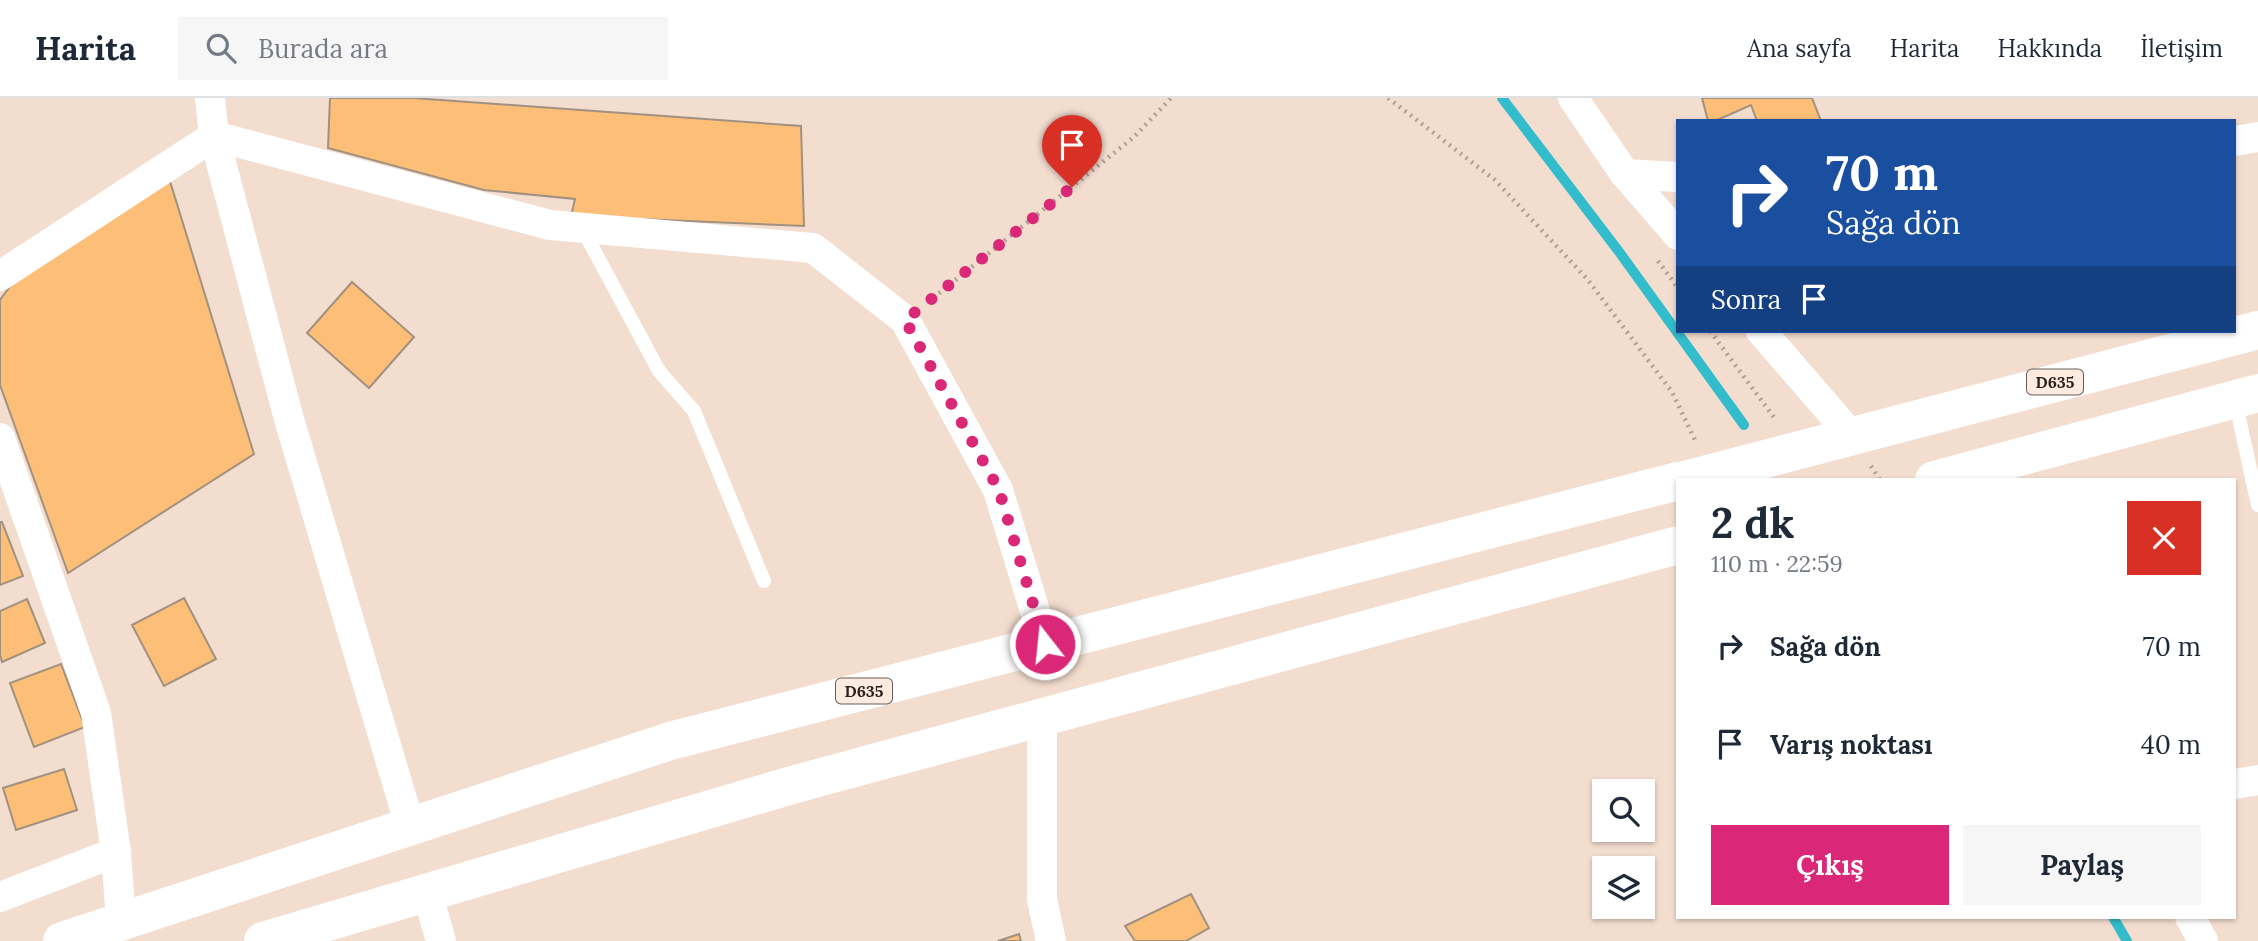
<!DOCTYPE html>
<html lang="tr">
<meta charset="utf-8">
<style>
body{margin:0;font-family:Lora,serif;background:#f6f6f7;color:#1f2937;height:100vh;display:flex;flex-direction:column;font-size:26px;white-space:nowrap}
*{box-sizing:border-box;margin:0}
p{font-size:23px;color:#747a83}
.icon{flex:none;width:38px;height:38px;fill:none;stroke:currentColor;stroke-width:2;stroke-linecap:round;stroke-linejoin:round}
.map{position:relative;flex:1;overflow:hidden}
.details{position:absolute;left:1676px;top:380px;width:560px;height:441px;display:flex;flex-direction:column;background:#fff;border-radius:0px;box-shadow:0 2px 5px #0004}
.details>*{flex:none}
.guide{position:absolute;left:1676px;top:21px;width:560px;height:214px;border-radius:0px;box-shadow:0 2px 5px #0004;background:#1a4fa0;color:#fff;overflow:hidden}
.controls{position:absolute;left:1592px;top:681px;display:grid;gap:14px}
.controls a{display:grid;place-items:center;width:63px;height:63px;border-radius:0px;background:#fff;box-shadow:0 2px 5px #0004;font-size:35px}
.pin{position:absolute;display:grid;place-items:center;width:60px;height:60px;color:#fff;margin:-72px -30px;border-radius:50% 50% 50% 0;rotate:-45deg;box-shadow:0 0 7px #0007}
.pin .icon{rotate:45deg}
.me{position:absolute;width:77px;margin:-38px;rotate:344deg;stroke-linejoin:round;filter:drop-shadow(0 0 5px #0008)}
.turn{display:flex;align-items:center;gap:24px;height:147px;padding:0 35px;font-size:32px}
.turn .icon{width:91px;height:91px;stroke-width:2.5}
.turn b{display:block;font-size:49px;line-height:60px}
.then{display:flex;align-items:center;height:66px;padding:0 35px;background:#0003;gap:14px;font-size:26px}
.round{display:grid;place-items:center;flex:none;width:74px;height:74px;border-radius:0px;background:#f6f6f7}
.summary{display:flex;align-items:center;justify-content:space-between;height:119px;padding:0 35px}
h1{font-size:42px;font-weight:700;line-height:52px}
.cta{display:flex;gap:14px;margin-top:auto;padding:14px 35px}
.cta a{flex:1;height:80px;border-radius:0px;background:#db2777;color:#fff;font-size:28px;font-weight:700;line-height:80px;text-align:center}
.cta a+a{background:#f6f6f7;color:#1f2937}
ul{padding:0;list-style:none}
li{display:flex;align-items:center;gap:21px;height:98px;padding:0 35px}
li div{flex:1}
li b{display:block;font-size:26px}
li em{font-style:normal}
header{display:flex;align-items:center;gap:42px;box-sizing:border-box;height:98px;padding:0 35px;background:#fff;border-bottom:2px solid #e0e1e3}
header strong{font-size:33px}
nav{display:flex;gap:38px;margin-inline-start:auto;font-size:24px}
.search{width:490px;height:63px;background:#f6f6f7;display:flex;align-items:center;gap:18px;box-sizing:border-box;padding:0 24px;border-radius:0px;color:#747a83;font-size:26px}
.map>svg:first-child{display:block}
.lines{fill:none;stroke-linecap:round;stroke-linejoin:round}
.stream{stroke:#33bdcc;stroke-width:10}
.building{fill:#fdbf77;stroke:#a19180;stroke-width:2}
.path{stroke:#b09f94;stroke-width:4.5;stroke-dasharray:2 5;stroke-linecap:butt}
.service{stroke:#fff;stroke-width:14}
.minor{stroke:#fff;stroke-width:30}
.trunk{stroke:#fff;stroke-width:38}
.route{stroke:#db2777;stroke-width:12;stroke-dasharray:0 21.6}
.labels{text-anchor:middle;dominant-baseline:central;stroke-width:6;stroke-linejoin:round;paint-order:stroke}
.shield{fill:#fdebdf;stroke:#685d56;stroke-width:2}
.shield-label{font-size:16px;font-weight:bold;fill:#28201b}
</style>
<header>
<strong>Harita</strong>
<div class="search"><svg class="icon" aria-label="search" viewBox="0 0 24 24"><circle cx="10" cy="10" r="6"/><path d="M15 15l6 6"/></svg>Burada ara</div>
<nav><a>Ana sayfa</a><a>Harita</a><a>Hakkında</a><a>İletişim</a></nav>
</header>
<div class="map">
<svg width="2258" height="843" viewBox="0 0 2258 843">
<rect width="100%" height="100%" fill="#f3ddcf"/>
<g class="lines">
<g class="stream">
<polyline points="1502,0 1620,155 1744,327"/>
<polyline points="2113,819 2127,843"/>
</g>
</g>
<g class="building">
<polygon points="330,0 413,0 801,28 804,128 571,118 575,101 484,92 328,50"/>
<polygon points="1702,0 1812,0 1821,23 1757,23 1751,7 1715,23 1708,23"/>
<polygon points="169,80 254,356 68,475 0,287 0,202 14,183"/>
<polygon points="352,184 414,239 369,290 307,235"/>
<polygon points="0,424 2,424 23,478 0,487"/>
<polygon points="184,500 216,561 164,588 132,527"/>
<polygon points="27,501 45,545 2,564 0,557 0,513"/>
<polygon points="61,566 85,629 34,649 10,585"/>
<polygon points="64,671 77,712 16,732 3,690"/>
<polygon points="1191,796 1209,830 1186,843 1135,843 1125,828"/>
<polygon points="1019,836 1021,843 998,843"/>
</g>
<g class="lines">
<g class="path">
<polyline points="1388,0 1495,82 1588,182 1672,294 1695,342"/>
<polyline points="1658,163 1678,190"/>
<polyline points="928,204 1134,39 1171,0"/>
<polyline points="1710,233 1776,322"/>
<polyline points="1871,368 1880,382"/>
</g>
<g class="service">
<polyline points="582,130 659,273 694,313 764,483"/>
<polyline points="2235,302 2258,407"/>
</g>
<g class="minor">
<polyline points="210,0 214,38 289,321 410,728"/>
<polyline points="1573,0 1625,76 1678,137"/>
<polyline points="2235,43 2258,39"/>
<polyline points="1625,76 1678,79"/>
<polyline points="0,178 214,38 550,127 813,150 905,222 998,392 1045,546"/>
<polyline points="1761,233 1851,337"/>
<polyline points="0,340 96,615 116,754 121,823"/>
<polyline points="1042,620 1042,801 1051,843"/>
<polyline points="2235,686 2258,682"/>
<polyline points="427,794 441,843"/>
<polyline points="0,799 116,754"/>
<polyline points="2190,819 2203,843"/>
</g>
<g class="trunk">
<polyline points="1685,382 2258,232"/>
<polyline points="1934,382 2258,295"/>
<polyline points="62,843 670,643 1678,383"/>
<polyline points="263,843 792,687 1678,447"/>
</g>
</g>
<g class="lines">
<polyline class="route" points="1045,546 999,392 905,222 1072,89"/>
</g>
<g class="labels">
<g class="shield">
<rect x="2027" y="271.5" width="56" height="25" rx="5"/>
<rect x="836" y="580.5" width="56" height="25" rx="5"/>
</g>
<g class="shield-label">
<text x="2055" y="284">D635</text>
<text x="864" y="593">D635</text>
</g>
</g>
</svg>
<div class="controls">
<a><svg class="icon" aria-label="search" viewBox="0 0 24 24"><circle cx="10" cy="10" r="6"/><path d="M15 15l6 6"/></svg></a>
<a><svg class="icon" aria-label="layers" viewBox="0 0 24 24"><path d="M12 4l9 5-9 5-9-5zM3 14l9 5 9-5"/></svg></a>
</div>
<div class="pin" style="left:1072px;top:89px;background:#d93025"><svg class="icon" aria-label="arrive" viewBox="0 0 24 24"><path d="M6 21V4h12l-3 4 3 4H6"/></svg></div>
<svg class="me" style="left:1045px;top:546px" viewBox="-20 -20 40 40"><circle r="17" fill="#db2777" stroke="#fff" stroke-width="3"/><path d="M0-11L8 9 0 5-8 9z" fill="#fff"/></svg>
<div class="guide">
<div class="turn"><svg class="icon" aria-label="right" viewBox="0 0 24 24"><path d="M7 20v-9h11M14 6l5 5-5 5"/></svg><div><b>70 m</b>Sağa dön</div></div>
<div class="then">Sonra<svg class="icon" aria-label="arrive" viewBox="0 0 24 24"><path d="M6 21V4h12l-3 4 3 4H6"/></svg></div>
</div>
<section class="details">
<div class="summary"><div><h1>2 dk</h1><p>110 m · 22:59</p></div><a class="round" style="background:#d93025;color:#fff"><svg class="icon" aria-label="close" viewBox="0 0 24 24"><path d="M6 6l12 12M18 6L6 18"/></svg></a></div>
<ul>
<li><svg class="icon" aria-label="right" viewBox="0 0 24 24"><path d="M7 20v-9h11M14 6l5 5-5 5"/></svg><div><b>Sağa dön</b></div><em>70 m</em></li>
<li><svg class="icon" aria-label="arrive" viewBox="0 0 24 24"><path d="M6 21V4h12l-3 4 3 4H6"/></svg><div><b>Varış noktası</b></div><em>40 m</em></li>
</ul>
<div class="cta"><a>Çıkış</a><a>Paylaş</a></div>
</section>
</div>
